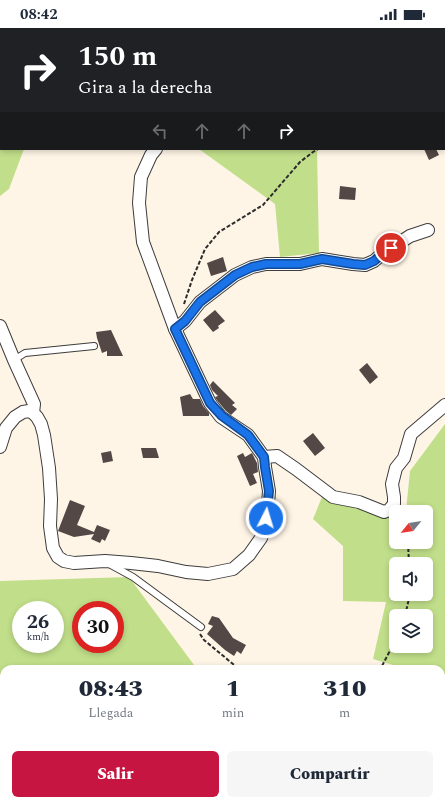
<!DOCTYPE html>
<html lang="es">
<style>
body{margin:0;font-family:Spectral,serif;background:#f6f6f7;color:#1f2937;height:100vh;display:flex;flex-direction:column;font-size:15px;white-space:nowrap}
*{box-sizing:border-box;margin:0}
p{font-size:13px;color:#747a83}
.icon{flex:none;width:22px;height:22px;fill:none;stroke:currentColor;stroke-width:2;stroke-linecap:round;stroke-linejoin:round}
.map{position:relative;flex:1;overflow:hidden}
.side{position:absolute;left:0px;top:637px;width:445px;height:140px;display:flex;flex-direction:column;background:#fff;border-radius:12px 12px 0 0;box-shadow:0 2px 6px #0003}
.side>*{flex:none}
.guide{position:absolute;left:0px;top:0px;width:445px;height:122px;box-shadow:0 2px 6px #0003;background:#202124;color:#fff;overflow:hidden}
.needle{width:26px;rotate:240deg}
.tools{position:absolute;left:389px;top:477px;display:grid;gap:8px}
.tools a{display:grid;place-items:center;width:44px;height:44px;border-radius:6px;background:#fff;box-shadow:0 2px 6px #0003;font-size:20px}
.speed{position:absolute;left:12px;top:573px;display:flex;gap:8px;font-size:20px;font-weight:700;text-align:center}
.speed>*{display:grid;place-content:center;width:52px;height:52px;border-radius:50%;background:#fff;box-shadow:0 2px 6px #0003;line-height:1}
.speed small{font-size:10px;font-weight:400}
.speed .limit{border:6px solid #d22;background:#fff;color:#111}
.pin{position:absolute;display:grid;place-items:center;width:34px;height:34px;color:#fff;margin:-17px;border:2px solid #fff;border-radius:50%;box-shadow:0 1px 4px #0007}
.me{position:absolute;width:44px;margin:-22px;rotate:5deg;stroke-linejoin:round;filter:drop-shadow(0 0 3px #0008)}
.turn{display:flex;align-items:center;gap:14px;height:84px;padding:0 12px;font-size:18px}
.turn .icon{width:52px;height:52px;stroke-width:2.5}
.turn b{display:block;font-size:28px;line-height:34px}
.lanes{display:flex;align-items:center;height:38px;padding:0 12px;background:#0003;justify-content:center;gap:20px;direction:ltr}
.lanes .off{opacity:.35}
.eta{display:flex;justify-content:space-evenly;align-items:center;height:68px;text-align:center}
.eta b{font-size:24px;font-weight:800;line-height:28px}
.action{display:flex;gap:8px;margin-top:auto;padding:8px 12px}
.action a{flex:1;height:46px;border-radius:6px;background:#c61540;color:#fff;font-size:16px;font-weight:800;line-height:46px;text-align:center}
.action a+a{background:#f6f6f7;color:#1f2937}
.status{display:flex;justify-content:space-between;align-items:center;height:28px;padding:0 20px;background:#fff;direction:ltr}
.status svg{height:11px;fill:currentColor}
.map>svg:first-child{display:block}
.forest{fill:#c1df8a;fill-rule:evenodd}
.building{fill:#534845}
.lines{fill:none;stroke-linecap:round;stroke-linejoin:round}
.lane-casing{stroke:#3d3d3d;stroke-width:8}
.street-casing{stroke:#3d3d3d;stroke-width:14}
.path{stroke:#2c2c2c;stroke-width:2;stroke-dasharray:4 2;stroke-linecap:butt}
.lane{stroke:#fff;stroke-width:6}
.street{stroke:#fff;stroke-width:12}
.route-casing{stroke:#114b97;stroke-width:10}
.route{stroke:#1a73e8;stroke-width:7}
</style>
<div class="status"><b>08:42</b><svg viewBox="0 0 49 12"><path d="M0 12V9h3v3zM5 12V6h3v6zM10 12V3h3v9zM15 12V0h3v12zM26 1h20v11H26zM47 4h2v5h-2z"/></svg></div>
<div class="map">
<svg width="445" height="777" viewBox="0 0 445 777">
<rect width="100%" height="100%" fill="#fff5e6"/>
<g class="forest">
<polygon points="0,0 55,0 55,1 1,1 1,121 24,121 9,161 0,168"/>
<polygon points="308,0 445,0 445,50 444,51 444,1 308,1"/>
<polygon points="199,121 317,121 319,225 280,229 275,176"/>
<path d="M445,396V690L441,677V641H406L373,631L386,574L343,573V518L313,491L322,469L355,477L379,488L396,485V514H426V484H400L406,483L410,443ZM396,536H426V566H396ZM396,588H426V618H396Z"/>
<path d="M129,549L197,641H4V773H240L241,777H0V553ZM21,582H55V616H21ZM81,582H115V616H81Z"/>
<polygon points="445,715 445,777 242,777 244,773 441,773 441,717"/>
</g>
<g class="building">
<polygon points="424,121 436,121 439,127 429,132"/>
<polygon points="340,158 356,160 355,172 339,171"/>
<polygon points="223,229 227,243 211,248 207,235"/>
<polygon points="215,282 225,293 218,298 219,300 213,304 203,292"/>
<polygon points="111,302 123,328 107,328 107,323 102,325 97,310 96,304"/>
<polygon points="367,335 378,349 370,356 359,342"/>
<polygon points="213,353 235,375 232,377 237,381 231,387 226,383 216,371 215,369 218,368 212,362 210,357"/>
<polygon points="190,366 193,371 200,371 203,378 209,385 209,388 183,388 180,369"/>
<polygon points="313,405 325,420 315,428 303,413"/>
<polygon points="141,420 156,420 159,430 143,430"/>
<polygon points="111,423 113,433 103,435 101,425"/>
<polygon points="243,425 245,429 252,425 257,435 258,444 253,446 257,455 250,458 237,428"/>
<polygon points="70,472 85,478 77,497 94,504 97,497 110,502 105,513 102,511 100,515 91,511 94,506 74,509 58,503"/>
<polygon points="212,588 219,590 233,610 246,617 241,626 237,623 234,628 225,622 207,606 213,598 208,596"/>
</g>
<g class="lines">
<g class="lane-casing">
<g id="lane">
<polyline points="14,332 25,325 94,318"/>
<polyline points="111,537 133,549 201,599"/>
</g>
</g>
<g class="street-casing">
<g id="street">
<polyline points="278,1 279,0"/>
<polyline points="0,298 14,332 34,376 33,385"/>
<polyline points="175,301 185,293 200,274 235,247 252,239 266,236 300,236 322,231 353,236 365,237 374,233 382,226 410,208 428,202"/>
<polyline points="0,419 6,400 15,389 23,384 29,383 33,385 37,389 41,396 44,407 49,440 51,471 50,498 53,520 58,529 64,533 74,535 105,533 131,535 158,538 186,544 208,546 233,541 249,527 261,510 267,490 269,463 265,439 264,429 248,407 221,389 210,375 175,301 143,214 139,175 141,149 151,127 156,121"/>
<polyline points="264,429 277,428 296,441 333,469 359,474 384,484 389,482 394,476 394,469 392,456 396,440 404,430 411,406 445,377"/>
</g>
</g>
<g class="path">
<polyline points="444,70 445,69"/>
<polyline points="184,276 192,252 205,221 219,204 263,177 300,134 313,124 318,121"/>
<polyline points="408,514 409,536"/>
<polyline points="405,588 410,566"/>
<polyline points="200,606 204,612 239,641"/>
<polyline points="377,641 382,638 396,611"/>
<polyline points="441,748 445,750"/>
<polyline points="426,777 427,773"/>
</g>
<use href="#lane" class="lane"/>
<use href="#street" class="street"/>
</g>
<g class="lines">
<g class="route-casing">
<polyline id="route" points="266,490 269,463 265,439 264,429 248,407 222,388 210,375 175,301 185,293 200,274 235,247 252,239 266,236 300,236 322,231 353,236 365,237 374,233 382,226 391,220"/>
</g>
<use href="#route" class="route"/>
</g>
</svg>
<div class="tools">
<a><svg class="needle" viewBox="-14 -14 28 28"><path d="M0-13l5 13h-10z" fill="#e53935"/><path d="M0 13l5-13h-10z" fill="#747a83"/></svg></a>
<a><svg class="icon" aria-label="sound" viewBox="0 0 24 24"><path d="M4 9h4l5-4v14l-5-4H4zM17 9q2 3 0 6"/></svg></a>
<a><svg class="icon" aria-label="layers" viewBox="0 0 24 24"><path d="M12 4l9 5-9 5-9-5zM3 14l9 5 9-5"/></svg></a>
</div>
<div class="speed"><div>26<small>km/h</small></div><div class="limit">30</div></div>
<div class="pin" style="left:391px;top:220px;background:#d93025"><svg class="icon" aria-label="arrive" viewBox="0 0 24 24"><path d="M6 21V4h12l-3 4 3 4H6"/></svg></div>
<svg class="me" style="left:266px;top:490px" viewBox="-20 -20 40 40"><circle r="17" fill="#1a73e8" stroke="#fff" stroke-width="3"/><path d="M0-11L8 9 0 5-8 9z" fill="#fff"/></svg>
<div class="guide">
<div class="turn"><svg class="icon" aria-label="right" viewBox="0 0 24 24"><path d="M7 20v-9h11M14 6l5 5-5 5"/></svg><div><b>150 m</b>Gira a la derecha</div></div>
<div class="lanes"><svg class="icon off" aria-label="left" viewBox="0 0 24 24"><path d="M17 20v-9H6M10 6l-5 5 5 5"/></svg><svg class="icon off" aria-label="ahead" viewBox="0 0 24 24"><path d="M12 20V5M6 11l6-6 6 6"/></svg><svg class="icon off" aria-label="ahead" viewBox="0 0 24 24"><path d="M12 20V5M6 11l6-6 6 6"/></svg><svg class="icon" aria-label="right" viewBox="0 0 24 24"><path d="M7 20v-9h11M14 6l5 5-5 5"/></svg></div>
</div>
<section class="side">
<div class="eta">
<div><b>08:43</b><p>Llegada</p></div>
<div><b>1</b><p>min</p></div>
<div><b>310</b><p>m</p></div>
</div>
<div class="action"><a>Salir</a><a>Compartir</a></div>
</section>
</div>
